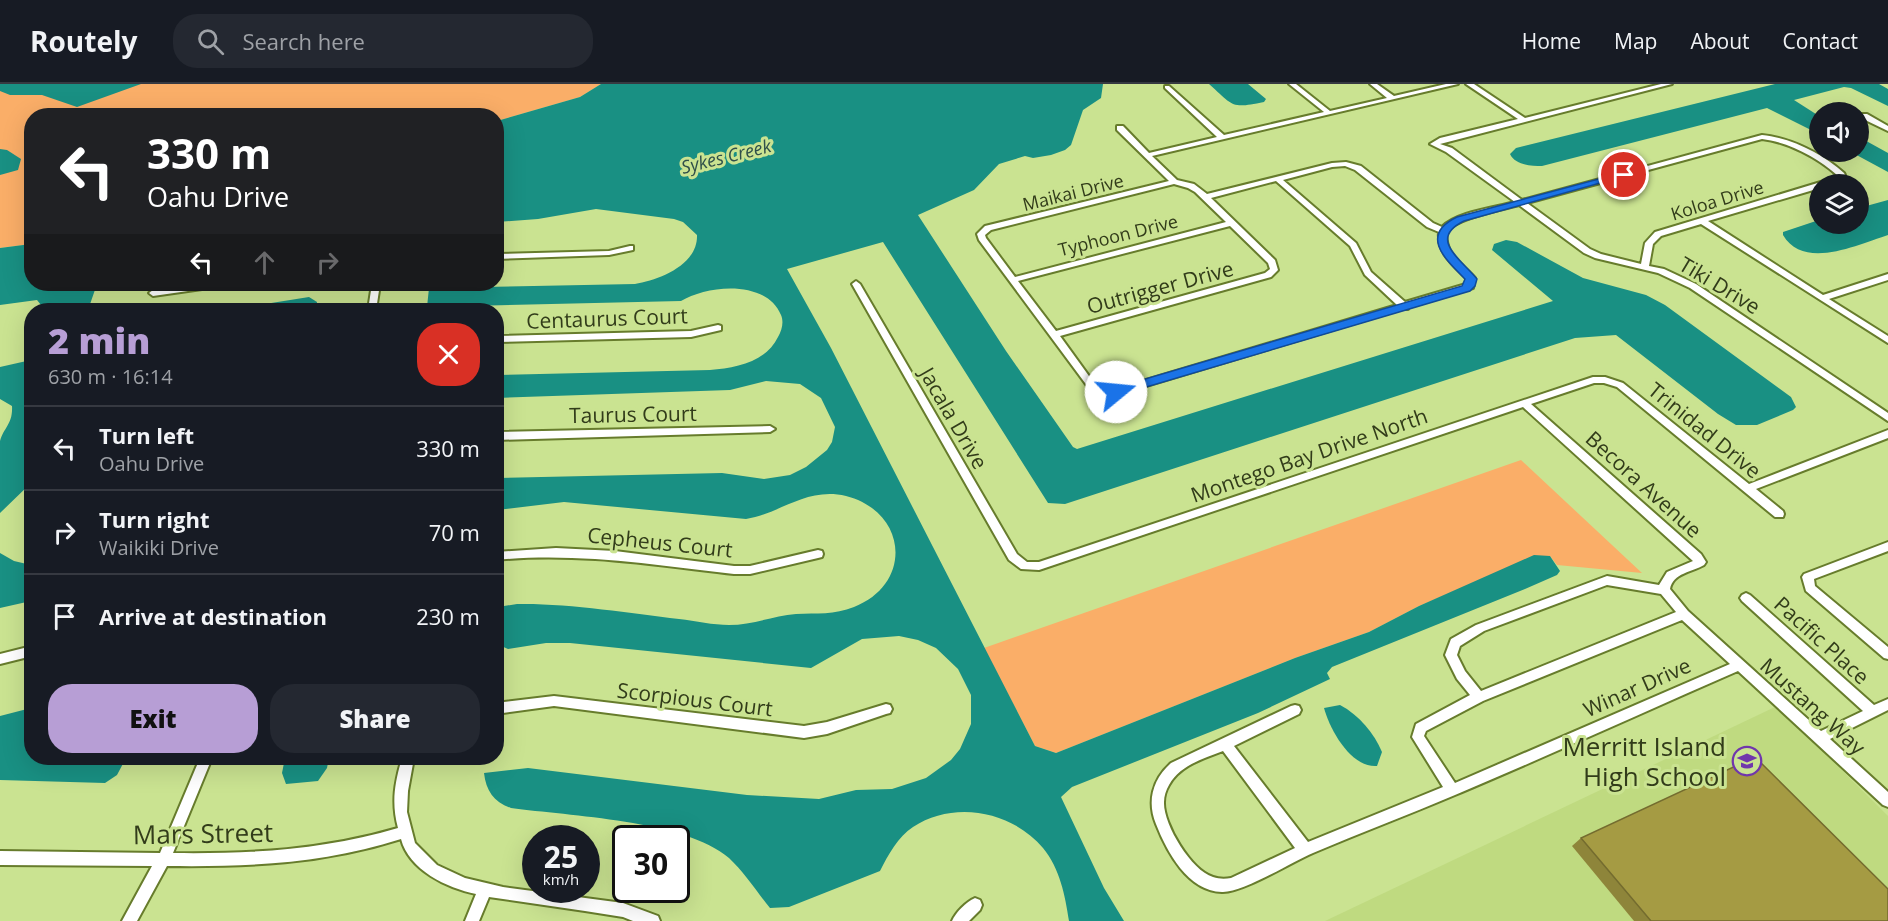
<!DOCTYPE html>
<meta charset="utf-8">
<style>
body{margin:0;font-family:"Open Sans",sans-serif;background:#242831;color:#f1f3f6;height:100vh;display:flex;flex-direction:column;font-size:22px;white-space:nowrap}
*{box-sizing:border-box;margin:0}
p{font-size:20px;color:#9ea1a6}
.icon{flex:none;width:33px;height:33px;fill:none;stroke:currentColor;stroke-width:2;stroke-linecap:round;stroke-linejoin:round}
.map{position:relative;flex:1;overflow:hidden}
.details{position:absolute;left:24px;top:219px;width:480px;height:462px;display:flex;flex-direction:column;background:#171b24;border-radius:24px;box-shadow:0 6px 24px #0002}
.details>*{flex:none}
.guide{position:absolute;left:24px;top:24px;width:480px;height:183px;border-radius:24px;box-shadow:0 6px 24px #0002;background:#202124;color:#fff;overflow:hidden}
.tools{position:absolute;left:1809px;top:18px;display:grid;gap:12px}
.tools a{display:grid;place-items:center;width:60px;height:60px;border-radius:50%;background:#171b24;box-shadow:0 6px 24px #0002;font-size:30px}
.speed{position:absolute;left:522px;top:741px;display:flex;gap:12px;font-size:30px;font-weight:700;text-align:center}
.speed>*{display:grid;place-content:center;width:78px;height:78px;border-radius:50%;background:#171b24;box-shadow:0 6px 24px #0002;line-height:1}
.speed small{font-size:15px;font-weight:400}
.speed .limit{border:3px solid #111;border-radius:9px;background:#fff;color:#111}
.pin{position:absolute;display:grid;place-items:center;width:51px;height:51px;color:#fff;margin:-26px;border:3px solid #fff;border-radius:50%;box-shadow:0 2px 6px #0007}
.me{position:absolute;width:66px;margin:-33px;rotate:73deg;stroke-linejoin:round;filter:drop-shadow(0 0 4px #0008)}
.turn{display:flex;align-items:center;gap:21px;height:126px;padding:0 24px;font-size:27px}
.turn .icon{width:78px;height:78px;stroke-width:2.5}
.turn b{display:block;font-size:42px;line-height:51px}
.lanes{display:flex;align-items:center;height:57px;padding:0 24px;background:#0003;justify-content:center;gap:30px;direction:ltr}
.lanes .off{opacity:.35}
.round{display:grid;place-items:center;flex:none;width:63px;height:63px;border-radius:24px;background:#242831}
.head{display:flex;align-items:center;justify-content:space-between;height:102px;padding:0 24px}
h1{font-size:36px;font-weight:800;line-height:45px;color:#b79ed5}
.cta{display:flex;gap:12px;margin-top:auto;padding:12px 24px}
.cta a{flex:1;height:69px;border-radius:24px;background:#b79ed5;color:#111;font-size:24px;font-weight:800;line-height:69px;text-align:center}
.cta a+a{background:#242831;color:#f1f3f6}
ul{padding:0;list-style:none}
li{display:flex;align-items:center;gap:18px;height:84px;padding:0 24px;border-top:2px solid #363941}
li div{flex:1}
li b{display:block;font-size:22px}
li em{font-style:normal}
header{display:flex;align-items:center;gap:36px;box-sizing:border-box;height:84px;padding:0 30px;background:#171b24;border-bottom:2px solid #363941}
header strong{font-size:28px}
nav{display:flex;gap:33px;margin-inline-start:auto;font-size:21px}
.search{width:420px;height:54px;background:#242831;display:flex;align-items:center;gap:15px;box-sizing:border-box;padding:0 21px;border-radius:24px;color:#9ea1a6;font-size:22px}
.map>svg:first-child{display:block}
.built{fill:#bfda80}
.green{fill:#faae68}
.water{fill:#199083}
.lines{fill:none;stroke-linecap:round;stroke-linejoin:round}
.minor-casing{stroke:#677c2c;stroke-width:4}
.minor{fill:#fff;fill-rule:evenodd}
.wall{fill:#8e853a}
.building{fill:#a59b43;stroke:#746c2f;stroke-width:1.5}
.route{fill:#1a73e8;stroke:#114b97;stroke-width:1.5}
.labels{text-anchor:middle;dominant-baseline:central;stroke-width:6;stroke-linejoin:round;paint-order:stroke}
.far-water-label{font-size:18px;font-style:italic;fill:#2f4f4a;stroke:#cae391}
.far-street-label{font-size:18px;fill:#323c1a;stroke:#cae391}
.street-label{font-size:21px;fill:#323c1a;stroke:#cae391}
.near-poi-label{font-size:26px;fill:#323c1a;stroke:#cae391;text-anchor:end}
.near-street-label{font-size:26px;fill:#323c1a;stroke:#cae391}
</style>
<header>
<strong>Routely</strong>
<div class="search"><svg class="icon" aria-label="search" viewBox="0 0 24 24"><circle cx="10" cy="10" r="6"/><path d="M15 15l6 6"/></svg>Search here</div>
<nav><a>Home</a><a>Map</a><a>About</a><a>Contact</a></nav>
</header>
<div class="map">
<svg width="1888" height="837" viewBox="0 0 1888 837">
<rect width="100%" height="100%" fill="#cae391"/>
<polygon class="built" points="1777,622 1888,732 1888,837 1325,837"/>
<g class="green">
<polygon points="0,0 601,0 580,13 497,37 496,32 32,32 31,160 0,164"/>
<polygon points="1521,376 1642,489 1557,481 1550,472 1518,480 1419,522 1369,548 1295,574 1056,669 1035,662 984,564"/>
</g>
<g class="water">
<polygon points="0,0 141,0 77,23 42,11 10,11 0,7"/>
<path d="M601,0H1103L1101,14L1083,26L1071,61L1065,66L1051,71L1033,74L1025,72L999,80L974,106L918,131L1006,267L1073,363L1077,365L1553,217L1492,166L1494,160L1506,156L1517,158L1583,194L1646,211L1665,221L1791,313L1796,323L1793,326L1757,341H1736L1718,330L1616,251L1575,254L1065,420L1048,419L883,158L787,185L831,264L1035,662L1056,669L1295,574L1369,548L1419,522L1534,471L1550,472L1560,487L1557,491L1525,505L1332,583L1327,589L1330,595L1258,629L1072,703L1061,713L1104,804L1124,837H1069C1065,811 1060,785 1043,764C1012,727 954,716 913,743C898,753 888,771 880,787L789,823L770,824C757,808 744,788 729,774C685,736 569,732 511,724C494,718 486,707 484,689L528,684L747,711L819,715L856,706L892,705L926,694L951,676L960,665L971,640V611L958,585L936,564L918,556L899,552L862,555L811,584L570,559H546L508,565L499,561L498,528L504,522L517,520C567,519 629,529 679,535C696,537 713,541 729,541C752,541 773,532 796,530C817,529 834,531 854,523C913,500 908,428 846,412C806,403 782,429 746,435L564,418L497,426V394L722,389L764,395L790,391L806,383L827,366L832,358L835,343L821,314L800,300L766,297L730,306L497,314V291L710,286C736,284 766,278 778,253C782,246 784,238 781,231C766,195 707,201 681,217L427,223L429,204L635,200C659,196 698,181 697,151L683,138L674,135L596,125L538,135L497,138V37L580,13Z"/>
<path d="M1209,0H1248L1266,15L1264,18C1230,25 1234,22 1209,0Z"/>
<path d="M1775,0H1879L1888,5V22L1851,4L1844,3L1794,16L1819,32V50L1767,24L1542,82C1531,82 1515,81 1510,70L1516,64Z"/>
<polygon points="1859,53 1888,69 1888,88 1851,68 1858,68"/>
<polygon points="0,65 7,66 21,75 18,86 0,91"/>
<path d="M1888,116V151C1859,160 1804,187 1783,151V148L1819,136L1820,140H1858L1859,124Z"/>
<polygon points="31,160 32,200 97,200 88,226 45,226 37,216 0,221 0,164"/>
<polygon points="309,213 317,218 316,226 228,226"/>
<path d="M31,276V399L0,429C0,414 0,370 0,357C4,343 13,340 12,322L0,315V283Z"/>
<polygon points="0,469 14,477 31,481 31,517 0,524"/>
<path d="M1340,621C1359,631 1374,649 1382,668L1377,682C1351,684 1330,646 1324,624Z"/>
<polygon points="31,624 32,674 126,674 117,691 105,699 0,696 0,632"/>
<polygon points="285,674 329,674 327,684 318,697 286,700 282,689"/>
</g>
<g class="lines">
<g class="minor-casing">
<g id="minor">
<path d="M1289,0H1296L1330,27L1387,14L1370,0H1377L1394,12L1446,0H1458L1152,72L1177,96L1194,100L1207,110L1332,79L1346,78L1361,82L1433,139L1442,143C1457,128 1493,124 1515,118L1446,68L1430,60L1440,54L1518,35L1466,0H1474L1525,34L1661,0H1672L1440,60L1452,64L1522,116L1762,51C1791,54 1823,70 1844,89L1845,91C1838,100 1830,100 1820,100V104L1708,137L1823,211L1888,190V196L1829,215L1888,252V259L1701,140L1661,152L1653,160L1649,182L1664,185L1696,200L1888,329V337L1690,204L1658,189L1595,174L1584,169L1519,121C1505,125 1452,135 1447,149C1445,154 1448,162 1450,167C1456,177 1467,185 1475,194L1473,204L1409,223L1408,225H1402L1116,311L1103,310L1088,303L979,156L977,150L985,142L1169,97L1117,46V42H1123L1149,69L1217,53L1165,4V2H1169L1224,51L1324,28ZM1762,55C1788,58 1818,74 1837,91L1834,94L1655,148L1645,159L1641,180L1601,170L1590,165L1527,119ZM1345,82L1355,86L1427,143L1439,148C1437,169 1453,181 1467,195L1466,200L1405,218L1371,188L1356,159L1283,96L1332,83ZM1276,97L1350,162L1365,191L1397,221L1116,305L1105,304L1094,299L1060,252L1271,193L1278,186L1275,176L1211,114ZM1174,100L1188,104L1195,108L1226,138L1015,193L986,154L985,151L991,146ZM1230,142L1268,179L1270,185L1265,189L1056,247L1018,197Z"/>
<polygon points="1861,30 1867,30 1888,42 1888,47 1861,34"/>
<polygon points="630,162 633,162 633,166 609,171 496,175 496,170 609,167"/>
<path d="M856,197L860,200L1017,470L1027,478H1039L1593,293H1605L1623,299L1749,400L1888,346V354L1756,405L1783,427L1784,430L1783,433H1775L1617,303L1604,299H1594L1531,320L1701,470L1706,478L1704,481C1692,488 1673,489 1670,505L1688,527L1821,647L1863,627L1742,517L1740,514L1742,511L1746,509L1750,511L1874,621L1888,615V626L1830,655L1888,708V723L1883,721L1738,587C1644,628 1550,671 1455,711C1408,731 1360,749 1313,769C1292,778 1242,809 1222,808C1188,807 1167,768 1156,740C1147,718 1152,696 1171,679L1291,622L1295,621L1299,622L1301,626L1299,630L1234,662L1308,758L1443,703L1412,653L1416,640L1470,611L1457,595L1445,571L1451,555L1476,541L1607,492L1659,501L1667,488L1693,477L1523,323L1039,486L1021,485L1009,476L852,200ZM1607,501L1661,510L1676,528L1481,607L1465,587L1457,571L1460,562L1484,547ZM1682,536L1730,580L1455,699L1424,652L1426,647L1483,617ZM1223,667L1295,764L1231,794C1225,795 1219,795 1213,793C1191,786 1163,740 1164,718C1164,712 1166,706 1169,701C1180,681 1203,675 1223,667Z"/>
<polygon points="201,200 220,200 216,203 153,212 149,209 153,206"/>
<polygon points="372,200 380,200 376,226 368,226"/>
<polygon points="718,241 721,242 721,246 691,253 496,258 496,252 691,247"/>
<polygon points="770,342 775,345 770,348 496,356 496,348"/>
<polygon points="1888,458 1888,467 1814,495 1815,502 1888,563 1888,575 1884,574 1806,507 1802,493 1804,490"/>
<path d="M556,464L615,467L734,482H750L818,466L822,467L823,470L822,473L818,474L750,490H734C654,481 577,468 496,476V468Z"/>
<polygon points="32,562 32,572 0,580 0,570"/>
<polygon points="554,612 804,642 827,638 886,620 890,621 892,625 890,629 886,630 827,650 804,654 554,622 496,630 496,619"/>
<path d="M200,674H212L173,769C250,770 324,766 398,744C391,718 395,698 402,674H414L408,707L407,728L415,759L437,781L465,794L503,803L623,819L658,832L660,837H633L623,833L585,827L489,813L479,837H465L476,810C447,804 409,786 401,755C323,780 248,783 167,782L137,837H122L152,782L0,781V767L160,769Z"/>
<path d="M975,814L980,816L982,821L980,826L969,837H952C956,828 966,818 975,814Z"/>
</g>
</g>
<use href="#minor" class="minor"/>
</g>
<polygon class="wall" points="1581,754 1888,837 1634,837 1572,762"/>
<polygon class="building" points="1755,673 1888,805 1888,837 1651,837 1581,754"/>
<path class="route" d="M1621,89L1629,91L1464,137C1427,155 1462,176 1477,195L1475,202L1470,207L1116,312L1110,308L1111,305L1462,202L1465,195C1445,175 1419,151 1457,133Z"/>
<defs>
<g id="school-ring" transform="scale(1.5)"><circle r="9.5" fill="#cae391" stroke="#7036ac" stroke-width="1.5"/><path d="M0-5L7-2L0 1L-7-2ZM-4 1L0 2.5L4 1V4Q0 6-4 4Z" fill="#7036ac"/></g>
</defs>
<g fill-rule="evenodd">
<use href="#school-ring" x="1747" y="677"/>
</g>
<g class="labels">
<g class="far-water-label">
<text transform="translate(726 72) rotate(-14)">Sykes Creek</text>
</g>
<g class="far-street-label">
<text transform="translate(1073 108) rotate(-14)">Maikai Drive</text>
<text transform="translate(1717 116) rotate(-17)">Koloa Drive</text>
<text transform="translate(1118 151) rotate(-14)">Typhoon Drive</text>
</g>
<g class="street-label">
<text transform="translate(1720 201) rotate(31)">Tiki Drive</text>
<text transform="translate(1160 203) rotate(-15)">Outrigger Drive</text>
<text transform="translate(607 234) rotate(-2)">Centaurus Court</text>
<text transform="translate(633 330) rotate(-1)">Taurus Court</text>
<text transform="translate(954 334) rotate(60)">Jacala Drive</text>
<text transform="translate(1705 346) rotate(39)">Trinidad Drive</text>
<text transform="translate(1309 371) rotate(-19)">Montego Bay Drive North</text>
<text transform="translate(1644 400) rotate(42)">Becora Avenue</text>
<text transform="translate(660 458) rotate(6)">Cepheus Court</text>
<text transform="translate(1822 556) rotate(42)">Pacific Place</text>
<text transform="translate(1637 603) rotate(-24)">Winar Drive</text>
<text transform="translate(695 615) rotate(7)">Scorpious Court</text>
<text transform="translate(1813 622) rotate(42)">Mustang Way</text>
</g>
<g class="near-poi-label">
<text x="1726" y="662">Merritt Island<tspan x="1726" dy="30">High School</tspan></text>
</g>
<g class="near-street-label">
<text transform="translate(203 749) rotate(-1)">Mars Street</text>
</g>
</g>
</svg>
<div class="tools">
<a><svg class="icon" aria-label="sound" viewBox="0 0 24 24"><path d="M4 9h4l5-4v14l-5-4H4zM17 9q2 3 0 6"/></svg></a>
<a><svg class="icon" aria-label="layers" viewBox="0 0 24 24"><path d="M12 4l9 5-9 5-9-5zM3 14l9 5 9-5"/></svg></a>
</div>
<div class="speed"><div>25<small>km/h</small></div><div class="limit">30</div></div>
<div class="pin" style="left:1624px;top:91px;background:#d93025"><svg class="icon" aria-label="arrive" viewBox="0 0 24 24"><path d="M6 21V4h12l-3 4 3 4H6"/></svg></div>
<svg class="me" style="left:1116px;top:308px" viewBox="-20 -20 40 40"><circle r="19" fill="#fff"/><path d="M0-13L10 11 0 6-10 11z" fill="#1a73e8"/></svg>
<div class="guide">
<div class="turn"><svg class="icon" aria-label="left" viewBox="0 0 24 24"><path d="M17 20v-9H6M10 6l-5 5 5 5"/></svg><div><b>330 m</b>Oahu Drive</div></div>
<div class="lanes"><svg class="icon" aria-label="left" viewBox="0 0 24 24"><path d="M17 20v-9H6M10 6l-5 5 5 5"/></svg><svg class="icon off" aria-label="ahead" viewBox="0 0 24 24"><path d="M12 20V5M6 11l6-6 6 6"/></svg><svg class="icon off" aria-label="right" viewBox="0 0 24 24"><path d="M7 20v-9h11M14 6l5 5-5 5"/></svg></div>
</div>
<section class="details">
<div class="head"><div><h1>2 min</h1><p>630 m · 16:14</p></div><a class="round" style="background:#d93025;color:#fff"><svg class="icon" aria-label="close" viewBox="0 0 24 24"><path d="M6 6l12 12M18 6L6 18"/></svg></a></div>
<ul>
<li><svg class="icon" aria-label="left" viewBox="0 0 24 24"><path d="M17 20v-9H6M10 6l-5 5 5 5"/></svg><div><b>Turn left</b><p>Oahu Drive</p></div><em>330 m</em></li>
<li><svg class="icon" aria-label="right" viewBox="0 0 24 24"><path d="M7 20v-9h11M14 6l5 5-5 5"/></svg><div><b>Turn right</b><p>Waikiki Drive</p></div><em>70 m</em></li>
<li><svg class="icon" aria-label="arrive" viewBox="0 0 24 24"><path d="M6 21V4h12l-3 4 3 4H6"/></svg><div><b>Arrive at destination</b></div><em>230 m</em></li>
</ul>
<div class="cta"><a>Exit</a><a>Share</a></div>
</section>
</div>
